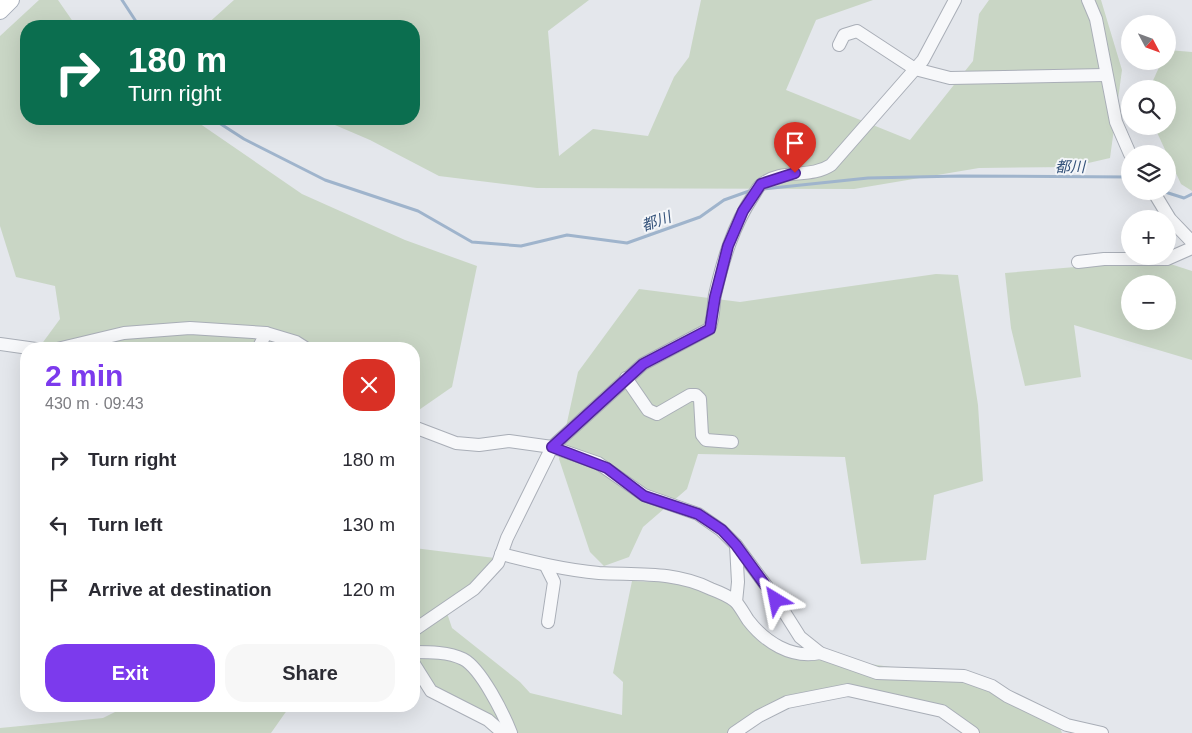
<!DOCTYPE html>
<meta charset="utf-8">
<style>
body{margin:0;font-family:Helvetica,"Noto Sans JP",sans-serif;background:#f7f7f7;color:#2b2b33;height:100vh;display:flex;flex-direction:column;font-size:19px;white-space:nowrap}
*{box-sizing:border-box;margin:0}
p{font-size:16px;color:#7c7c81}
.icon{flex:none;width:28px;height:28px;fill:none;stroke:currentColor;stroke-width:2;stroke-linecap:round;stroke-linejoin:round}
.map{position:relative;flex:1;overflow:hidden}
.sheet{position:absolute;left:20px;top:342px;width:400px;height:370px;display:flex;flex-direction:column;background:#fff;border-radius:20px;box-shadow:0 5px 20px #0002}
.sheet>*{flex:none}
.hud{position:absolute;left:20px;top:20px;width:400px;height:105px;border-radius:20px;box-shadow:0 5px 20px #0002;background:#0b6e4f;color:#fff;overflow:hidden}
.needle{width:32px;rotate:131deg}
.fabs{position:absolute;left:1121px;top:15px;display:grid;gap:10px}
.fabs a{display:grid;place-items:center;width:55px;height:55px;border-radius:50%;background:#fff;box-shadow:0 5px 20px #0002;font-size:25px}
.pin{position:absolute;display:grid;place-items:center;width:42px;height:42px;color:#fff;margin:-51px -21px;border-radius:50% 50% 50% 0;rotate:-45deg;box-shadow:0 0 5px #0007}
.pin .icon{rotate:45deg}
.me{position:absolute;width:55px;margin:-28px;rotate:325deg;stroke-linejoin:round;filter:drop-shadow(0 0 4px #0008)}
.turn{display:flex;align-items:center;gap:18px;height:105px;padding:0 25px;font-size:22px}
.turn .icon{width:65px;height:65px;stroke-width:2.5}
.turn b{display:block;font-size:35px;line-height:42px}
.round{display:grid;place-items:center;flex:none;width:52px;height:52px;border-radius:20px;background:#f7f7f7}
.headline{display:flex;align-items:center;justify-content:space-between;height:85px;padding:0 25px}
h1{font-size:30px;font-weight:800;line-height:38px;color:#7c3aed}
.action{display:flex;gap:10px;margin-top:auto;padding:10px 25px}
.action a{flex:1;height:58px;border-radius:20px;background:#7c3aed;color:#fff;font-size:20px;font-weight:800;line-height:58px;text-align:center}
.action a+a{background:#f7f7f7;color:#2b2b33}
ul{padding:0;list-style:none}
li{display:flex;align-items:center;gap:15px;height:65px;padding:0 25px}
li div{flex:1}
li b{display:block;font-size:19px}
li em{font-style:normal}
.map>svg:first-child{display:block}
.green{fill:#c9d6c5;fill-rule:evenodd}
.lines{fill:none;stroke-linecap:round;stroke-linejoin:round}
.stream{stroke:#9fb4cc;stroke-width:3}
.minor-casing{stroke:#a9aeb7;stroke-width:14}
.major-casing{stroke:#a3abb8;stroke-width:18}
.minor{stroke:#f7f8fa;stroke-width:12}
.major{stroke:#fff;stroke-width:16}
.route-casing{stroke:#51269a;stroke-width:12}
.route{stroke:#7c3aed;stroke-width:9}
.labels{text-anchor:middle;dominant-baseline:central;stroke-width:4;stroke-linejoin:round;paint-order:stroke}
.water-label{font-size:15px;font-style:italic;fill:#34527a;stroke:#f4f6f9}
</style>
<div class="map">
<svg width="1192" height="733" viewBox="0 0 1192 733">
<rect width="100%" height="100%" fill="#e4e7ec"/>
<g class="green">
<polygon points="39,0 58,0 76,26 26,26 26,119 193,119 302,194 405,240 477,266 452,387 416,412 414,349 38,349 60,319 55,286 16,277 0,226 0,36"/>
<polygon points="234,0 589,0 548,31 559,156 593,129 648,136 674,77 689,57 701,0 873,0 816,20 786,90 910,140 973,61 979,14 989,0 1101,0 1122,70 1110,158 1071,167 979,168 854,189 537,188 439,176 370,140 321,119 414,119 414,26 205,26"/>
<polygon points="1168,50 1192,52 1192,191 1181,184 1154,126 1168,126 1168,89 1149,89 1162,61 1168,61"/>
<path d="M1158,260L1192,271V360L1074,325L1081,377L1025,386L1011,328L1005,273ZM1130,284H1168V321H1130Z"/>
<polygon points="936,274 958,275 978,405 983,481 934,495 926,560 861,564 845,457 698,454 687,489 643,527 629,557 604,566 590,552 559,459 578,372 639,289 740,302"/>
<polygon points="414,548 495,558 479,580 414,627"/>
<polygon points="632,581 689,583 696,585 736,608 757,637 842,660 968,678 1059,726 1062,733 978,733 947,709 847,687 790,697 730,733 506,733 430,686 414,658 414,635 447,613 452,628 520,682 530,693 622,715 623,682 613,673"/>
<polygon points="127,706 290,706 271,733 0,733 0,728 103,718"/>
</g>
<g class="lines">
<g class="stream">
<polyline points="122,0 139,26"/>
<polyline points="213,119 244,139 325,180 418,211 472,242 521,246 567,235 627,243 700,217 724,200 752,190"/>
<polyline points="763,189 868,178 960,176 1130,177"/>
<polyline points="1162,191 1184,198 1192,194"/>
</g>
<g class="minor-casing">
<g id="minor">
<polyline points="1088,0 1096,19 1116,122 1130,154"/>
<polyline points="839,45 844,35 857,31 915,69 950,78 1105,75"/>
<polyline points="1153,191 1170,219 1192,242"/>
<polyline points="1078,262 1104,259 1167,259 1192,248"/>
<polyline points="0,344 36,349"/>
<polyline points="57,349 124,333 190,328 266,333 296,342 307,349"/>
<polyline points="258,349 266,333"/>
<polyline points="626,378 648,410 657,414 690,395 696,395 700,399 702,435 706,440 732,442"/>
<polyline points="414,427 456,443 479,445 509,441 552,447 598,463 644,495 698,514 721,530 736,545 776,599 800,637 820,653 877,673 964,676 992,686 1007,696 1067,725 1102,733"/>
<polyline points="736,545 738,582 736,602"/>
<path d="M501,554C533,562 565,570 599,573C637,575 675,571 711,589C719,592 728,596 735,601C740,606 744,614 748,620C765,642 791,659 820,653"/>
<polyline points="546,566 554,582 548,622"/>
<path d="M414,630L474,589L498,563L507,538L552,447L643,364L709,329C714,319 713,306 715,295C723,260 733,226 753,196C756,192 758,186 762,184C783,168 810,179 831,165L923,60L955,0"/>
<path d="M414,652C429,652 449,652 463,659C481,668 504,715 511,733"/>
<polyline points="414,664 431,691 488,720 503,733"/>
<polyline points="734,733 759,716 787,702 848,690 942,711 973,733"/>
</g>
</g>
<g class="major-casing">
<polyline id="major" points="0,11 11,0"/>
</g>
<use href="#minor" class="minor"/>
<use href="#major" class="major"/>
</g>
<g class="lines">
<g class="route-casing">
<polyline id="route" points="776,600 736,545 722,530 698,514 644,496 607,468 552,447 643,364 710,329 715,297 728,246 743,211 761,184 795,173"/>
</g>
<use href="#route" class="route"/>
</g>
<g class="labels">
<g class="water-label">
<text x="1070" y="166">都川</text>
<text transform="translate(656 221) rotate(-20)">都川</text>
</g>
</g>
</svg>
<div class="fabs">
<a><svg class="needle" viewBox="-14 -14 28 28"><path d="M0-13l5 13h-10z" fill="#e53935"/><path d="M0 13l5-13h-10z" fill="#7c7c81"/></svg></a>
<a><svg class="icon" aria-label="search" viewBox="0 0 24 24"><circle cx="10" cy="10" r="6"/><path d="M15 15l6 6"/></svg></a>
<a><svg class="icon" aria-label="layers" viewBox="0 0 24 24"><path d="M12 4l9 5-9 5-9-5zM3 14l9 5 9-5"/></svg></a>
<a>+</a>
<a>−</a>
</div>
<div class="pin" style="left:795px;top:173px;background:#d93025"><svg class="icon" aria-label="arrive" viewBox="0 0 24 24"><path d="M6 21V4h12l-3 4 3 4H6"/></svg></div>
<svg class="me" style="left:776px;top:600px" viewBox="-20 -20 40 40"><path d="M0-17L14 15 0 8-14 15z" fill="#7c3aed" stroke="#fff" stroke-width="4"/></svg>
<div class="hud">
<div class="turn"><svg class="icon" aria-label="right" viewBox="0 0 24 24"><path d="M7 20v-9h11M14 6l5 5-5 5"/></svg><div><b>180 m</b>Turn right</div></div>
</div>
<section class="sheet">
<div class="headline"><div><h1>2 min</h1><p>430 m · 09:43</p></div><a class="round" style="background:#d93025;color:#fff"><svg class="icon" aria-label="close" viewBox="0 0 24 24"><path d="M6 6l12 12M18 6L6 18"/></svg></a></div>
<ul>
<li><svg class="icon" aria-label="right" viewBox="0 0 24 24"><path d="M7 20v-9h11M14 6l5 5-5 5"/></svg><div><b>Turn right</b></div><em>180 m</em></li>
<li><svg class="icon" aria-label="left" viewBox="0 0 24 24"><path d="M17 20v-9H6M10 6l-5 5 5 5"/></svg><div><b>Turn left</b></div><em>130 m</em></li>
<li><svg class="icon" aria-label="arrive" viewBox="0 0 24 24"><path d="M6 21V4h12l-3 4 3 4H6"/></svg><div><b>Arrive at destination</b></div><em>120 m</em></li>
</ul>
<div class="action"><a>Exit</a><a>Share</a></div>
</section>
</div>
